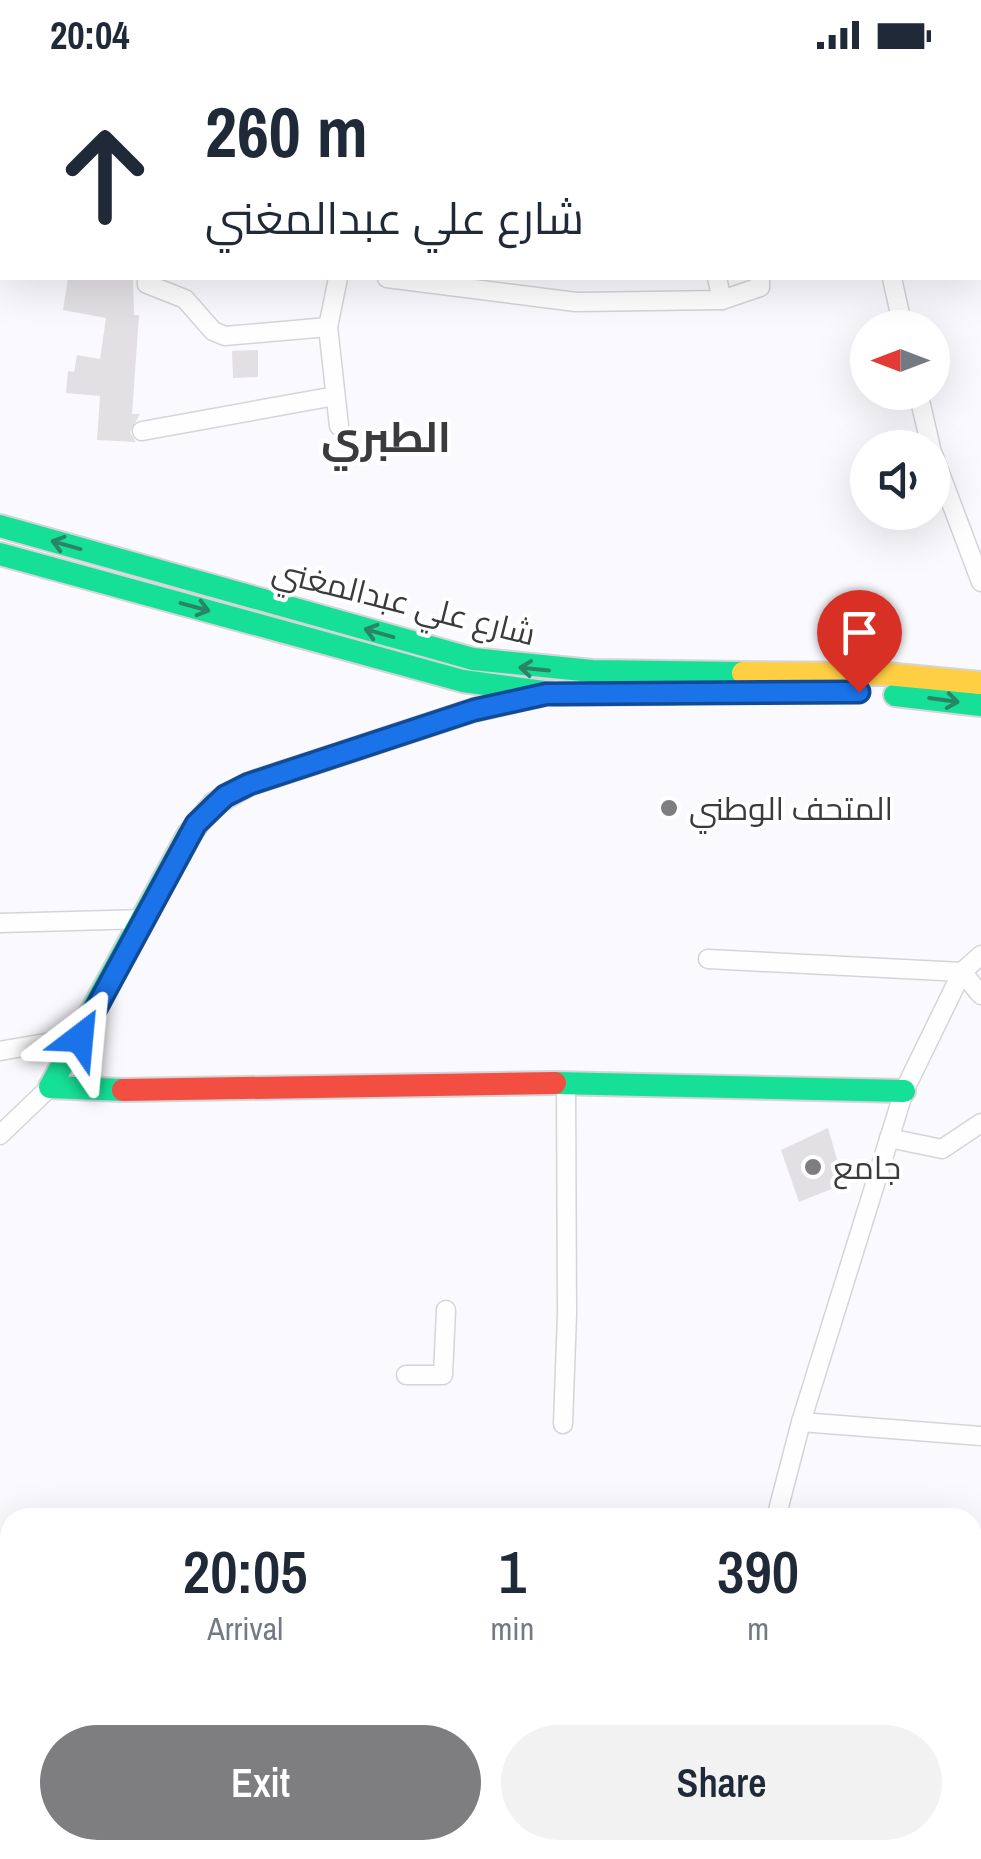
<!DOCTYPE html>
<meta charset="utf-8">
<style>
body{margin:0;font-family:"Archivo Narrow",Cairo,sans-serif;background:#f2f2f3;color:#1f2937;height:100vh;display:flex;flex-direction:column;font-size:38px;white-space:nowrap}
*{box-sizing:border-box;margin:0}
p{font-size:32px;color:#747a83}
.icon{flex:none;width:55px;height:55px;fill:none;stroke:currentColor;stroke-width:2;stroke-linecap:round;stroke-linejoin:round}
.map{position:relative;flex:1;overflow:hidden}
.details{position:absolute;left:0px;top:1438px;width:982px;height:352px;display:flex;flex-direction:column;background:#fff;border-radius:30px 30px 0 0;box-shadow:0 10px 40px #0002}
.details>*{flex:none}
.banner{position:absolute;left:0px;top:0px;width:982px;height:210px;box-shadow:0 10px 40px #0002;background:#fff;color:#1f2937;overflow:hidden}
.needle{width:65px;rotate:270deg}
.tools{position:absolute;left:850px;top:240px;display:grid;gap:20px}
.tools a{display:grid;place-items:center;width:100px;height:100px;border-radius:50%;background:#fff;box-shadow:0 10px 40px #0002;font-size:50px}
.pin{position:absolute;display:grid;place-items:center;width:85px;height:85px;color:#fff;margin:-102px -42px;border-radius:50% 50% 50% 0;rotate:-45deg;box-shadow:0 0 10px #0007}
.pin .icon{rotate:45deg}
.me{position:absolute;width:110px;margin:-55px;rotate:29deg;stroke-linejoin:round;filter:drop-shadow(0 0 8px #0008)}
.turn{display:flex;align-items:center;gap:35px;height:210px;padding:0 40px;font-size:45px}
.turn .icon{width:130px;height:130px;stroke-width:2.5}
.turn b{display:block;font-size:70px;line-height:85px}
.eta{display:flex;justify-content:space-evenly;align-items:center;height:170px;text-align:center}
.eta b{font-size:60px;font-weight:600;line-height:70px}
.cta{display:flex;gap:20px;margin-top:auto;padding:20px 40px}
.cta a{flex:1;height:115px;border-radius:60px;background:#7e7e81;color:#fff;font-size:40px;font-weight:600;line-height:115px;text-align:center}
.cta a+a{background:#f2f2f3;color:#1f2937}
.status{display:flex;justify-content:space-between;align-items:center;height:70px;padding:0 50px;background:#fff;direction:ltr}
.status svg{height:28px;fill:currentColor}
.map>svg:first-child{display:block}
.building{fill:#e2e0e3}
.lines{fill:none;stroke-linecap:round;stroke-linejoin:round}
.street-casing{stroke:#d5d4d7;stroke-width:21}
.fast-casing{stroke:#d5d4d7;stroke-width:26}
.slow-casing{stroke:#d5d4d7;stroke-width:26}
.jam-casing{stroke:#d5d4d7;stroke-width:26}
.street{stroke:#fefeff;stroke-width:18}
.fast{stroke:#16e098;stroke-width:22}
.slow{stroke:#ffcf43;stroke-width:22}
.jam{stroke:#f24e42;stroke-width:22}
.oneway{stroke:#2a8566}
.route-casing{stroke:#114b97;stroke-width:25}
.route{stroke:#1a73e8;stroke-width:18}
.poi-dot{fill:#7e7e81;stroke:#fff;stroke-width:4}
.labels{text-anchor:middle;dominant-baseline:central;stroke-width:8;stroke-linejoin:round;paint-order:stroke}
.street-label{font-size:32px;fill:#3b3b3e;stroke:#fff}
.poi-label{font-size:32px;fill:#3b3b3e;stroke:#fff;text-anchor:start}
.district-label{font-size:42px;font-weight:bold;fill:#3b3b3e;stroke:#fff}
</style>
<div class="status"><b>20:04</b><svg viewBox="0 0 49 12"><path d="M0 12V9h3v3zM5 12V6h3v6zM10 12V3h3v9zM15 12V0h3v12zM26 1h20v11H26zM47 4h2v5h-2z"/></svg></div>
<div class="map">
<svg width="981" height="1789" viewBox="0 0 981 1789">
<rect width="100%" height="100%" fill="#faf9fd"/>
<g class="building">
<polygon points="68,208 133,208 134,245 139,245 132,344 140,344 130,362 136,372 97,370 100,326 66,323 68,301 74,302 77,285 100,289 106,248 63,240"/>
<polygon points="258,280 258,307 233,308 232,281"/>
<polygon points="828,1058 844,1114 799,1132 781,1080"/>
</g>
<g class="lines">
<g class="street-casing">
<g id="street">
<polyline points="323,0 324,2"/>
<polyline points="689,0 689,2"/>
<polyline points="907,2 907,0"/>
<polyline points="0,90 2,90"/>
<polyline points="147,208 147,214 185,229 213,261 225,266 328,257"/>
<polyline points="338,208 328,257 339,356"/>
<polyline points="387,208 576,232 722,230 760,217 760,208"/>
<polyline points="717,208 722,230"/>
<polyline points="892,208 903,258"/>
<polyline points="918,322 931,378"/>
<polyline points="142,361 335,326"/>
<polyline points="932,382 981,512"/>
<polyline points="0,853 145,849"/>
<polyline points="708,889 962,902 981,925"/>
<polyline points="0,981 80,967"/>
<polyline points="0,1065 50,1017"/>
<polyline points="889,1068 942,1079 981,1053"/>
<polyline points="406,1305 443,1305 446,1240"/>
<polyline points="801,1352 981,1366"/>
<polyline points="563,1354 567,1244 566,1013"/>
<polyline points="776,1448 801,1352 904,1021 962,902 981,885"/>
<polyline points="0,1538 10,1538"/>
<polyline points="895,1780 896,1789"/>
<polyline points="665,1789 668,1780"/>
</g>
</g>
<g class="fast-casing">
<g id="fast">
<polyline points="0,456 473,589 592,601 743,603"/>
<polyline points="0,484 463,611 558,624 674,623"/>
<polyline points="895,625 981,635"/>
<polyline points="555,1013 904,1021"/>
<polyline points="123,1020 50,1017 188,765 214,734 249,714 474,640 540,625"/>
</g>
</g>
<g class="slow-casing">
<polyline id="slow" points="743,603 886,604 981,613"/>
</g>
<g class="jam-casing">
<polyline id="jam" points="123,1020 555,1013"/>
</g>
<use href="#street" class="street"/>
<use href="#fast" class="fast"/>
<use href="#slow" class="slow"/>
<use href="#jam" class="jam"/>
</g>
<defs><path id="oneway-shaft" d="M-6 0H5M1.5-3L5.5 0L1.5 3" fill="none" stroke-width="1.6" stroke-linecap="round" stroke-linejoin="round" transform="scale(2.5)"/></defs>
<g class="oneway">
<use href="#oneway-shaft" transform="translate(66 475) rotate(-164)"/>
<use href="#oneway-shaft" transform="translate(195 537) rotate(15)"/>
<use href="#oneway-shaft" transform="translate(379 563) rotate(-164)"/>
<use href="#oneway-shaft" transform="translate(534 599) rotate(-174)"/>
<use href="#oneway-shaft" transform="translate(944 630) rotate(8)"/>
</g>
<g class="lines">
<g class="route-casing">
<polyline id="route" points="80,968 196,754 225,726 249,714 474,640 546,624 859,622"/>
</g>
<use href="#route" class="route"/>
</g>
<g class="poi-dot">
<circle cx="669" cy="738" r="10"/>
<circle cx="813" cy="1097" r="10"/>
</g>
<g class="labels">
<g class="street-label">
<text transform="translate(404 532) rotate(14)">شارع علي عبدالمغني</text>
</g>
<g class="poi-label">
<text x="689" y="738">المتحف الوطني</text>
<text x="833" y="1097">جامع</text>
</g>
<g class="district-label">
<text x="386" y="367">الطبري</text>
</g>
</g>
</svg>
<div class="tools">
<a><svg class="needle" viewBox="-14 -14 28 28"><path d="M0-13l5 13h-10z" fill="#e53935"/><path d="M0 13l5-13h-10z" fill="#747a83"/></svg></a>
<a><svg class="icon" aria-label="sound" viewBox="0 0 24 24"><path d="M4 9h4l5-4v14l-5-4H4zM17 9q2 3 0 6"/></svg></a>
</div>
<div class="pin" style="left:859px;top:622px;background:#d93025"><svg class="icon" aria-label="arrive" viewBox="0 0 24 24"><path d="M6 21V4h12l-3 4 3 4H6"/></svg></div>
<svg class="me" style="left:80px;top:968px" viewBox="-20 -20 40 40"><path d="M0-17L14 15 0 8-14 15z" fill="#1a73e8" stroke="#fff" stroke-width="4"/></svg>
<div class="banner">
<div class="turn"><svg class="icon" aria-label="ahead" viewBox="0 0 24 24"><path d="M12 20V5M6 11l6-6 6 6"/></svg><div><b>260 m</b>شارع علي عبدالمغني</div></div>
</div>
<section class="details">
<div class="eta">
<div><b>20:05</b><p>Arrival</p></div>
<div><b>1</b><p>min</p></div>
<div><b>390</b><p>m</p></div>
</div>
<div class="cta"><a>Exit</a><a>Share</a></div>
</section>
</div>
